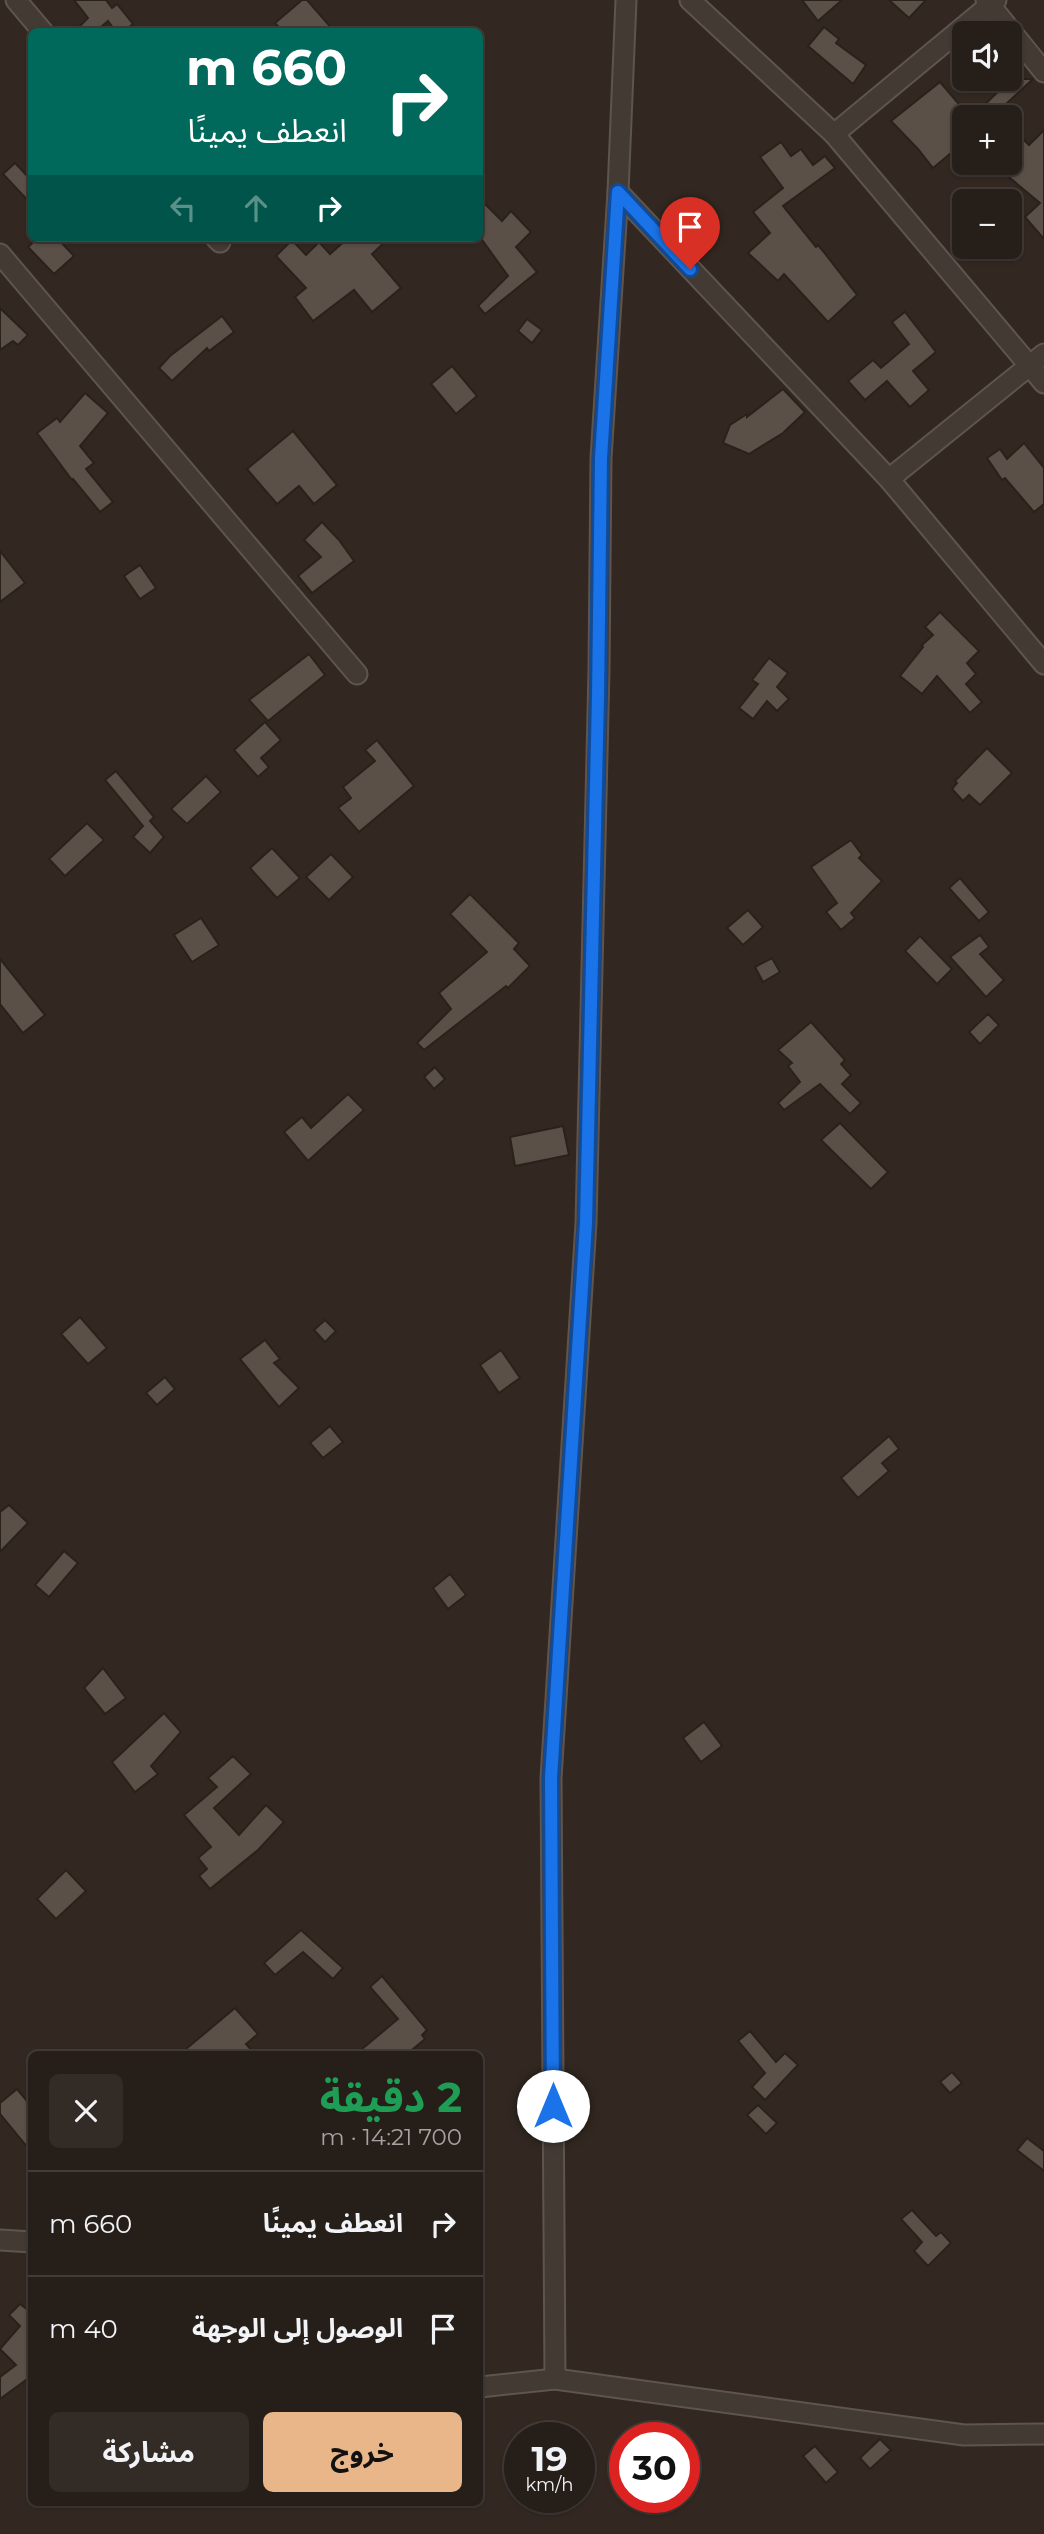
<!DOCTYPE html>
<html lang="ar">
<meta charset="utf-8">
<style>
body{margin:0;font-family:Montserrat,"Noto Sans Arabic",sans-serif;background:#322b26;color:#f1f3f6;direction:rtl;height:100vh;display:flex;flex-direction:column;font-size:26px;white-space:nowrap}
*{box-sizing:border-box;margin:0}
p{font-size:23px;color:#a4a2a2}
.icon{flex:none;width:38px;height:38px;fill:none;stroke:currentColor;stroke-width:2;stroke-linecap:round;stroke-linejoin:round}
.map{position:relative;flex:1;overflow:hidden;direction:ltr}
.sheet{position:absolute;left:28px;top:2051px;width:455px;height:455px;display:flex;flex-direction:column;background:#261e19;border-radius:10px;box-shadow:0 2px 5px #0004,0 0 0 2px #423c38;direction:rtl}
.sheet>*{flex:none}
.banner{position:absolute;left:28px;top:28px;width:455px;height:214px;border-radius:10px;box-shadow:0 2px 5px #0004,0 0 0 2px #423c38;direction:rtl;background:#00695c;color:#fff;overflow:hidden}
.tools{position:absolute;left:952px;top:21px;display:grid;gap:14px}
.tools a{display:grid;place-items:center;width:70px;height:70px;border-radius:10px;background:#261e19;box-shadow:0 2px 5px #0004,0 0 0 2px #423c38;font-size:35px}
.speed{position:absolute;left:504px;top:2422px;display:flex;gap:14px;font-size:35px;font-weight:700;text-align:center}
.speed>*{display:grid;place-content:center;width:91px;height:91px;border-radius:50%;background:#261e19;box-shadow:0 2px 5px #0004,0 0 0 2px #423c38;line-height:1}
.speed small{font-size:18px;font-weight:400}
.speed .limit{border:10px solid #d22;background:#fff;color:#111}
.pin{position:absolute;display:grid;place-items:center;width:60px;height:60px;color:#fff;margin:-72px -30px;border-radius:50% 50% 50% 0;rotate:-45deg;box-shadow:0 0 7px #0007}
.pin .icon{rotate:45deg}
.me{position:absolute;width:77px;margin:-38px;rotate:0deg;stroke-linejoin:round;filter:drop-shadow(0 0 5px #0008)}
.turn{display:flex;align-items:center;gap:24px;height:147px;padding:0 21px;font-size:32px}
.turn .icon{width:91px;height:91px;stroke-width:2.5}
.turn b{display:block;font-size:49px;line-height:60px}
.lanes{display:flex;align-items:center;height:66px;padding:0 21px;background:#0003;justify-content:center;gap:35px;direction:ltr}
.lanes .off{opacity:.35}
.round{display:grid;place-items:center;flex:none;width:74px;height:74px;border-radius:10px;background:#322b26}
.head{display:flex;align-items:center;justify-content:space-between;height:119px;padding:0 21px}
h1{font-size:42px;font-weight:700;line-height:52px;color:#1e9e55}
.cta{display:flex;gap:14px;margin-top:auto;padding:14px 21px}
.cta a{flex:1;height:80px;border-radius:10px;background:#e9b68a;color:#111;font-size:28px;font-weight:700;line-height:80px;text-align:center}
.cta a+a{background:#322b26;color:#f1f3f6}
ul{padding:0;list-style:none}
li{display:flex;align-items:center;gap:21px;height:105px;padding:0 21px;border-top:2px solid #423c38}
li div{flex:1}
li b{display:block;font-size:26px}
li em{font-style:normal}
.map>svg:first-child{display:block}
.building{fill:#5b5047;stroke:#29221b;stroke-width:2}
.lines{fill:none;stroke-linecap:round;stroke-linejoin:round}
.minor-casing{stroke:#5e554e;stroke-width:23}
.minor{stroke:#433a34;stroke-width:19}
.route-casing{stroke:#114b97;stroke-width:18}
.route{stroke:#1a73e8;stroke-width:12}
</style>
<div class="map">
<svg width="1044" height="2534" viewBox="0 0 1044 2534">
<rect width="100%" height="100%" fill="#322821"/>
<g class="building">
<polygon points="74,0 106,0 112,8 117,4 133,24 123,32 116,32 108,21 95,32 74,32 88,18"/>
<polygon points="302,0 307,0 335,32 283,32 275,23"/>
<polygon points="802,0 842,0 818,21"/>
<polygon points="889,0 926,0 909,18"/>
<polygon points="824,27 839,39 836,43 866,65 853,84 808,46"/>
<polygon points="1011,79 1033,79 992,117 972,117"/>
<polygon points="940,82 964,110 964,166 951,153 933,168 918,149 891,121"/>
<polygon points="1010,126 1029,145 1044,130 1044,239 1025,217 1040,203 998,168 1003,163 1010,163"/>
<polygon points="781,142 791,156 801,149 813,165 825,156 835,168 783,206 816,247 818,245 823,251 857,295 828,322 784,274 778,281 748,253 770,233 753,212 783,188 760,157"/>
<polygon points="15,163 32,181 32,205 3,174"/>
<polygon points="480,199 502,221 511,211 531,232 516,247 537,272 485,314 478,306 508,276 480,237"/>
<polygon points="38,238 57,238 74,256 54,274 28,247"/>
<polygon points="348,238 389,238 372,254 401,288 372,312 354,290 313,321 295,297 306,288 276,256 292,240 306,255 319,242 330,254"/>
<polygon points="0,308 28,335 18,345 13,341 0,350"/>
<polygon points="905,312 936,352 913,371 929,390 910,407 887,381 865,400 848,381 873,360 881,368 909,344 892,322"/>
<polygon points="222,316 234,332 209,351 207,348 172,381 159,368 170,356"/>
<polygon points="527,319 542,330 532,343 518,331"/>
<polygon points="452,366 477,396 456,414 431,384"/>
<polygon points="783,389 805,412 783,433 749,454 723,443 730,425 747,414 747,417"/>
<polygon points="85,393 108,413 80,446 94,463 86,469 113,502 100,512 73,479 72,480 37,433 57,418 60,422"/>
<polygon points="293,431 337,485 314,504 299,486 277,504 247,469"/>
<polygon points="1024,443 1044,468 1044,504 1034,512 1005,478 1002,480 987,458 1000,449 1007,459"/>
<polygon points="322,522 339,540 354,561 312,593 298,576 321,557 304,540"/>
<polygon points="0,551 25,583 0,602"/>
<polygon points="140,565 156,588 140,599 124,576"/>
<polygon points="940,612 979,651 967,663 976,674 966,684 982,702 970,713 937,676 922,694 900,676 923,647 921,646 933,635 925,627"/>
<polygon points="309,654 325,675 268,721 249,700"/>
<polygon points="769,658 788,673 777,687 789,699 777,711 767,701 753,719 739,708 758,684 752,680"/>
<polygon points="265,722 281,740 261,758 269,767 258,777 234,750"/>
<polygon points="377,740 414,786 359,832 338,808 351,798 343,787 375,761 365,750"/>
<polygon points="987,748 1012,773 980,805 969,795 963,801 952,789 957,783 955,781"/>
<polygon points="116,771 154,817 150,821 164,837 150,853 133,837 143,826 105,780"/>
<polygon points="206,776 221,792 187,824 171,809"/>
<polygon points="87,823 104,840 65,876 49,859"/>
<polygon points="851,840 862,855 859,858 882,881 851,913 855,918 841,930 826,912 837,903 811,867"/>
<polygon points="272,848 300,878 277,898 250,868"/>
<polygon points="331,854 353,877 329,900 306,877"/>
<polygon points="960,878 989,912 979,921 949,888"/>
<polygon points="470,894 519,943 514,949 530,966 508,988 506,986 424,1050 417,1043 451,1009 439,993 487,952 450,914"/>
<polygon points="748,910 763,927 743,945 727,928"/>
<polygon points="201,918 219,945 192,962 174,935"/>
<polygon points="980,935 989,947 980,954 1004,980 986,997 950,957"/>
<polygon points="920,936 952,969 937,984 905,951"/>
<polygon points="772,958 780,972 763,982 755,967"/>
<polygon points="0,959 45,1015 23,1033 0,1004"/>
<polygon points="988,1014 999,1025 980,1044 969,1032"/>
<polygon points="811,1022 845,1060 841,1064 851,1075 842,1084 861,1103 850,1114 820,1084 784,1110 778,1103 800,1082 788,1066 792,1063 778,1050"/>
<polygon points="435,1067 445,1079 434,1089 424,1077"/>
<polygon points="348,1094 364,1110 308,1161 284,1132 302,1117 311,1128"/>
<polygon points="840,1123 888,1172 871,1189 821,1140"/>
<polygon points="563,1126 569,1155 515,1166 510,1137"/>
<polygon points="80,1317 107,1348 88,1364 61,1334"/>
<polygon points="325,1320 336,1331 325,1342 314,1330"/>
<polygon points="265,1340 280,1359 274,1363 299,1388 279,1407 240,1359"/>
<polygon points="501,1350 520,1378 499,1393 480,1365"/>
<polygon points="165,1377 175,1389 157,1405 146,1393"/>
<polygon points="330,1426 343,1442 323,1458 310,1443"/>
<polygon points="889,1436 899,1449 882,1463 889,1471 858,1498 841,1478"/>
<polygon points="9,1505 28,1523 0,1552 0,1512"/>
<polygon points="64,1551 78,1563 49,1597 35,1585"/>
<polygon points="450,1574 466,1595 448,1609 433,1588"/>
<polygon points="103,1668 126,1698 105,1714 84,1688"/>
<polygon points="164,1713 181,1732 151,1766 158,1774 135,1792 112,1762"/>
<polygon points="704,1722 722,1746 701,1762 683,1738"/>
<polygon points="233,1756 251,1774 214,1808 239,1835 266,1805 284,1822 258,1850 210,1889 199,1876 207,1869 198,1858 211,1847 184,1815 217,1787 208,1778"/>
<polygon points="66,1870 86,1891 56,1919 37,1899"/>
<polygon points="301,1930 343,1968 333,1979 303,1952 275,1975 264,1963"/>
<polygon points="382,1976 427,2030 422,2035 425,2039 407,2054 356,2054 398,2019 370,1987"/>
<polygon points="235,2008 258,2034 246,2044 255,2054 180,2054"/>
<polygon points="750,2031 776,2062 785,2053 798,2065 765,2100 752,2087 765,2073 738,2041"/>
<polygon points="952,2072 962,2083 950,2093 940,2082"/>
<polygon points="17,2089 32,2107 32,2153 0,2114 0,2103"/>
<polygon points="758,2105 777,2123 766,2134 747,2115"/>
<polygon points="1027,2138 1044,2151 1044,2171 1017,2150"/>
<polygon points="912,2210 936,2236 941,2232 951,2243 928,2266 914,2251 922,2242 901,2219"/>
<polygon points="20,2304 32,2313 32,2379 30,2377 0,2399 0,2377 16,2365 0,2349 20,2326 9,2315"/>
<polygon points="880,2439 891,2450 870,2469 860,2458"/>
<polygon points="815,2446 838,2472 826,2483 803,2456"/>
</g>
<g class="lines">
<g class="minor-casing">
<g id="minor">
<polyline points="16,0 43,32"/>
<polyline points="690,0 834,134 1044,383"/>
<polyline points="986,0 1044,72"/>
<polyline points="834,134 996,0"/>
<polyline points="618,192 889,479 1044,664"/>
<polyline points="216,238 220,242"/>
<polyline points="0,254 357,674"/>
<polyline points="889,479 1044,354"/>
<polyline points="0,2240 32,2242"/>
<polyline points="555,2379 551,1778 586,1223 599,670 601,458 618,192 626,0"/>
<polyline points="480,2387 555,2379 964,2435 1044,2434"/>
</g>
</g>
<use href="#minor" class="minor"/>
</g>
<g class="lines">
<g class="route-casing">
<polyline id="route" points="553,2106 551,1778 586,1223 598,697 601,458 618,192 690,269"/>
</g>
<use href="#route" class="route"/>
</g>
</svg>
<div class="tools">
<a><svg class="icon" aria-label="sound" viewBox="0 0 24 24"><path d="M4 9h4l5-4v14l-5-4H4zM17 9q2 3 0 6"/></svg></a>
<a>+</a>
<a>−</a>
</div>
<div class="speed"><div>19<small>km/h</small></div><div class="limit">30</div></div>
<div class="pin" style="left:690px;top:269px;background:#d93025"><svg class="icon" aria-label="arrive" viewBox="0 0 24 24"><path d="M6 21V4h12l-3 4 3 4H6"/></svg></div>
<svg class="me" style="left:553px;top:2106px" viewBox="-20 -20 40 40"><circle r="19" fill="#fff"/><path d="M0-13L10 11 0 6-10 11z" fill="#1a73e8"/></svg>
<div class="banner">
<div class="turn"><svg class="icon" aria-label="right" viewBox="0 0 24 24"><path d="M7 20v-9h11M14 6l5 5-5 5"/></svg><div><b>660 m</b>انعطف يمينًا</div></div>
<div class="lanes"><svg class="icon off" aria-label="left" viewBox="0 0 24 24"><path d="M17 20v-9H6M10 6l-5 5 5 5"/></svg><svg class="icon off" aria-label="ahead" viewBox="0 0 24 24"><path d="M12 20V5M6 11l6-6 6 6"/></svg><svg class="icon" aria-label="right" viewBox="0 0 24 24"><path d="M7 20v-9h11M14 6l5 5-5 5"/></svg></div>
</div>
<section class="sheet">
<div class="head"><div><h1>2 دقيقة</h1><p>700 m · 14:21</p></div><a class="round"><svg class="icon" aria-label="close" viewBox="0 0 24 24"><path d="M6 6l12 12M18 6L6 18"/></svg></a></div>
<ul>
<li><svg class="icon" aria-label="right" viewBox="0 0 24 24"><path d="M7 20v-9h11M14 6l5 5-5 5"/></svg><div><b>انعطف يمينًا</b></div><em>660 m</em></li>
<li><svg class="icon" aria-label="arrive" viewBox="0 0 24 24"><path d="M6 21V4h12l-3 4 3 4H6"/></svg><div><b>الوصول إلى الوجهة</b></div><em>40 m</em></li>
</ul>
<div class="cta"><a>خروج</a><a>مشاركة</a></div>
</section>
</div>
